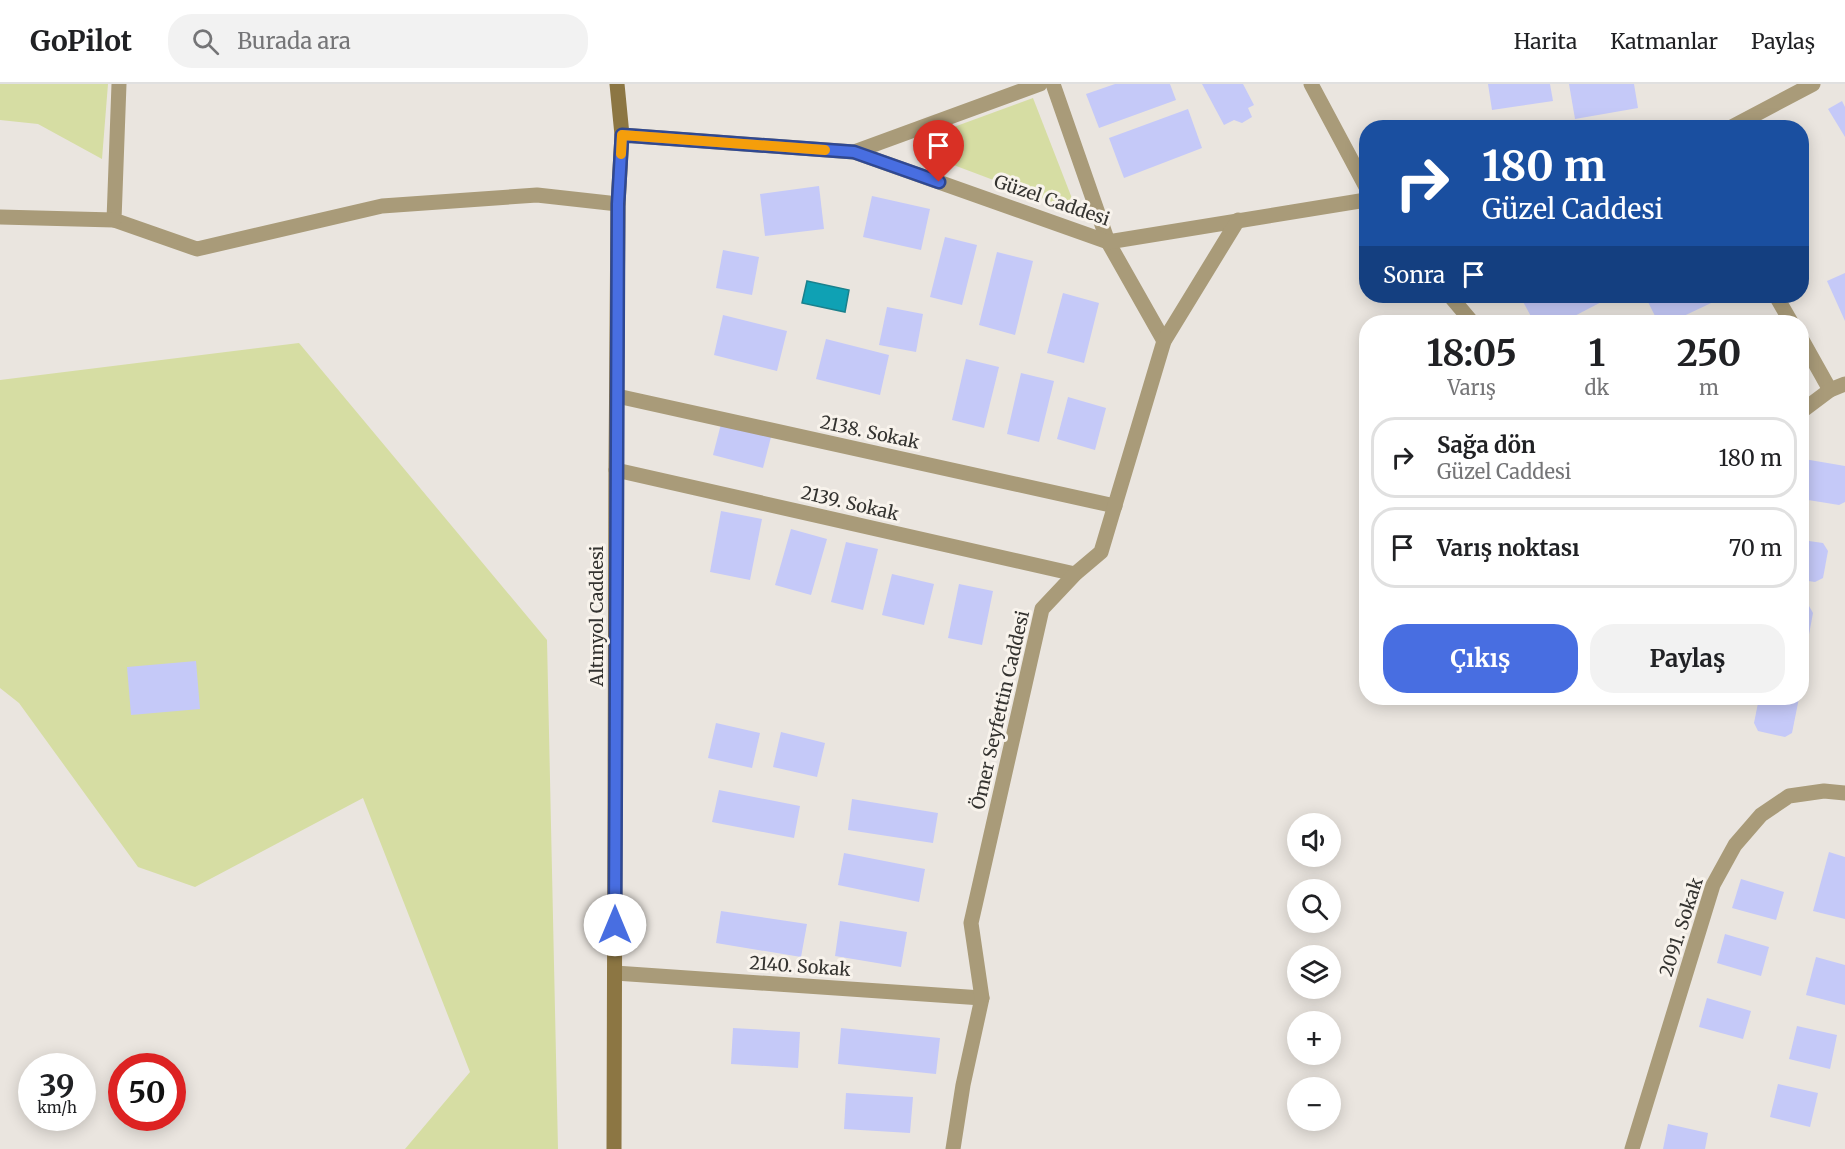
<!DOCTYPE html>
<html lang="tr">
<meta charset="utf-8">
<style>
body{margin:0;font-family:Merriweather,serif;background:#f2f2f2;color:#202124;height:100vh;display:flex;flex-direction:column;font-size:22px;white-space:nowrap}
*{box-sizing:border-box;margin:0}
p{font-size:20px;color:#757577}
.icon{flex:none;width:33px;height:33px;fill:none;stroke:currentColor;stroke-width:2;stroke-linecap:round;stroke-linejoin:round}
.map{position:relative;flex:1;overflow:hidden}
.side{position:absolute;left:1359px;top:231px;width:450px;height:390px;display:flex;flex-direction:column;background:#fff;border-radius:24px;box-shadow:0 3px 15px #0003}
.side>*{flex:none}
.guide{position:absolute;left:1359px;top:36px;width:450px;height:183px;border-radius:24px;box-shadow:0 3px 15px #0003;background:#1a4fa0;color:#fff;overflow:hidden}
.controls{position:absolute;left:1287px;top:729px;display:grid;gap:12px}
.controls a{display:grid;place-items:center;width:54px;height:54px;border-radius:50%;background:#fff;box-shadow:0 3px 15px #0003;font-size:30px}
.speed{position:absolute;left:18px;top:969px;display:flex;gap:12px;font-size:30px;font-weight:700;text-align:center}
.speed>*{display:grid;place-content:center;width:78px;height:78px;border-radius:50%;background:#fff;box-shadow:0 3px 15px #0003;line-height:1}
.speed small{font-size:15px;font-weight:400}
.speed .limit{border:9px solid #d22;background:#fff;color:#111}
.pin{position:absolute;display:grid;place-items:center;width:51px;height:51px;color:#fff;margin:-62px -26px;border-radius:50% 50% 50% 0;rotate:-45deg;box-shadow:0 0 6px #0007}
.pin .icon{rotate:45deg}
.me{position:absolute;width:66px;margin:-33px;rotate:0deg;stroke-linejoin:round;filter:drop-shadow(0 0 4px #0008)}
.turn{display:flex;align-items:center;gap:21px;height:126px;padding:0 24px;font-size:27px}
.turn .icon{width:78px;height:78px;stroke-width:2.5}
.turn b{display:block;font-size:42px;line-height:51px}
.then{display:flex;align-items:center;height:57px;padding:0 24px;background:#0003;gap:12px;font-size:22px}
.eta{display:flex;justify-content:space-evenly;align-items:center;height:102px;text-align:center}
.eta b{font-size:36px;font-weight:700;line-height:42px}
.cta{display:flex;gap:12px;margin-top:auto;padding:12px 24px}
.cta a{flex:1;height:69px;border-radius:24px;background:#486ee1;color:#fff;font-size:24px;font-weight:700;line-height:69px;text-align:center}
.cta a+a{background:#f2f2f2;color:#202124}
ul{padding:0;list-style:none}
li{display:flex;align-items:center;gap:18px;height:81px;margin:0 12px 9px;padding:0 12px;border:3px solid #e0e0e0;border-radius:24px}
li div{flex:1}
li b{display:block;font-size:22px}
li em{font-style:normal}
header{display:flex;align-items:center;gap:36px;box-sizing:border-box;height:84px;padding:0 30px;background:#fff;border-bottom:2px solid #e0e0e0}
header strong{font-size:28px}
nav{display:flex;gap:33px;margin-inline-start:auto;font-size:21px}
.search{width:420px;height:54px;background:#f2f2f2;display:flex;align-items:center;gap:15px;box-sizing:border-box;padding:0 21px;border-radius:24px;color:#757577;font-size:22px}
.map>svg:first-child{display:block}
.green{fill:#d6dda3}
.water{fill:#0fa1b4;stroke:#1a808c;stroke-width:1.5}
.building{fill:#c5c9f8}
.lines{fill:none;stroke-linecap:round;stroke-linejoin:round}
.minor{stroke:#a99b79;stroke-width:15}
.tertiary{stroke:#a99b79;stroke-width:15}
.secondary{stroke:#8c7643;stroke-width:15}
.route-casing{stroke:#2f4892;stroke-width:15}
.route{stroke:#486ee1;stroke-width:10}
.slow{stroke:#f59e0b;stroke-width:10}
.labels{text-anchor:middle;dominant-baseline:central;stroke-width:6;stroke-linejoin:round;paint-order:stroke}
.street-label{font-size:18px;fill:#343330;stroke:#f8f3ec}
</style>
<header>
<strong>GoPilot</strong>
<div class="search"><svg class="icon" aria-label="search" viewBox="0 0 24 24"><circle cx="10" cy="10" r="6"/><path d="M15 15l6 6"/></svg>Burada ara</div>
<nav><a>Harita</a><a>Katmanlar</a><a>Paylaş</a></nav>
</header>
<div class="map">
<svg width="1845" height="1065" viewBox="0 0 1845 1065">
<rect width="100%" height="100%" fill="#eae5df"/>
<g class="green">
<polygon points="0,0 108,0 102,75 38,40 0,36"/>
<polygon points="1033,14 1073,117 1065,123 935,74 921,55"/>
<polygon points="299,259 547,556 558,1065 405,1065 470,988 363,714 195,803 138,783 19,619 0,604 0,296"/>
</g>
<polygon class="water" points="807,197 849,206 845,228 802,219"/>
<g class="building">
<polygon points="1115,0 1170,0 1176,16 1099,44 1086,10"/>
<polygon points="1202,0 1243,0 1254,21 1248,24 1252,33 1242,39 1234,36 1224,41"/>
<polygon points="1488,0 1550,0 1553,17 1492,26"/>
<polygon points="1569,0 1634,0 1638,24 1575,35"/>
<polygon points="1842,17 1845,23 1845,53 1828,25"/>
<polygon points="1188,25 1202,64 1124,94 1109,54"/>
<polygon points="819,102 824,145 765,152 760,110"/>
<polygon points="872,112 930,125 921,166 863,153"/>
<polygon points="945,153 977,161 962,221 930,213"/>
<polygon points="723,166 759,173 752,211 716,204"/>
<polygon points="997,168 1033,177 1015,251 979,241"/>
<polygon points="1845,189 1845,237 1827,197"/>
<polygon points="1063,209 1099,219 1084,279 1047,269"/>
<polygon points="1520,212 1610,212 1611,213 1563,238 1534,238"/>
<polygon points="1645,212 1726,212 1671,238 1658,238"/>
<polygon points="887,223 923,230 916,268 879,261"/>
<polygon points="723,231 787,247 777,287 714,271"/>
<polygon points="826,255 889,271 880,311 816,295"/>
<polygon points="966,275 999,283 984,344 952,336"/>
<polygon points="1021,289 1054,297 1039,358 1007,350"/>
<polygon points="1068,313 1106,324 1095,366 1057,355"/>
<polygon points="721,340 771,353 763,384 713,371"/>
<polygon points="1804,375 1845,382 1845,418 1839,421 1802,415 1802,377"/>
<polygon points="721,427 762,435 750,496 710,488"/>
<polygon points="791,445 827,455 811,511 775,501"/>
<polygon points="1802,456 1823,459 1828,467 1823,494 1815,498 1802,496"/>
<polygon points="846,458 878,465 863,526 831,518"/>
<polygon points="892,490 934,500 924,541 882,531"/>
<polygon points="959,500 993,507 982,561 948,554"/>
<polygon points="1802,520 1809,522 1813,529 1805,572 1802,574"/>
<polygon points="196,577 200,625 131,631 127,583"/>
<polygon points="1759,614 1799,614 1792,649 1785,653 1758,647 1754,639"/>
<polygon points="716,639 760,649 752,684 708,674"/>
<polygon points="781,648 825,659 817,693 773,683"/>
<polygon points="719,706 800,722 794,754 712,738"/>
<polygon points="852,715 938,729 933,759 848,746"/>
<polygon points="1829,768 1845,773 1845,835 1813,827"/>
<polygon points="844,769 925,785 919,818 838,801"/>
<polygon points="1741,795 1784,808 1776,836 1732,824"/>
<polygon points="721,827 807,840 801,873 716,859"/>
<polygon points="840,837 907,848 901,883 835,872"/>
<polygon points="1725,850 1769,863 1761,892 1717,879"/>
<polygon points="1816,873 1845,881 1845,921 1806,911"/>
<polygon points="1707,914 1751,927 1743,955 1699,943"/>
<polygon points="1797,942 1837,951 1830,985 1789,975"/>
<polygon points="733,944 800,948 798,984 731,980"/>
<polygon points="841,944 940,954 936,990 838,980"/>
<polygon points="1778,1000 1818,1009 1810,1043 1770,1033"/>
<polygon points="846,1009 913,1013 910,1049 844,1045"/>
<polygon points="1668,1040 1708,1049 1705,1065 1663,1065"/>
</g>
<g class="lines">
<g class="minor">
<polyline points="119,0 114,136 197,165 382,122 537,111 618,120"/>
<polyline points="1053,0 1108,158 1164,257"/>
<polyline points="1730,44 1813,0"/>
<polyline points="622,51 854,68 1108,158 1366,116"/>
<polyline points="854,68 1040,0"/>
<polyline points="0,133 114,136"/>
<polyline points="1776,212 1791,238"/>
<polyline points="1802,256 1830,306"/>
<polyline points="617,312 1115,422"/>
<polyline points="616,386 1075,490"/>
<polyline points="615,889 982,914"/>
<polyline points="953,1065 963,1001 982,914 971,839 1042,525 1075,490 1101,468 1164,257 1238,136"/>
<polyline points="1632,1065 1713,801 1735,761 1761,731 1789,712 1824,707 1845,709"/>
</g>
<g class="tertiary">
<polyline points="1311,0 1366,103"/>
<polyline points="1450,212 1472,238"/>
<polyline points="1802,327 1830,306 1845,300"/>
</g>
<polyline class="secondary" points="614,1065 616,386 618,120 622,51 617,0"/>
</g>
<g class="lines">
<g class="route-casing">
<polyline id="route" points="615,841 618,120 622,51 854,68 939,98"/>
</g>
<use href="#route" class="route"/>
<polyline class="slow" points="621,70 622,51 825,66"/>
</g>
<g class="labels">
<g class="street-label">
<text transform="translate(1052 116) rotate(19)">Güzel Caddesi</text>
<text transform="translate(870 348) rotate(12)">2138. Sokak</text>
<text transform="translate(850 419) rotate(13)">2139. Sokak</text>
<text transform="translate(596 532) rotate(-90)">Altınyol Caddesi</text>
<text transform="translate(1000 626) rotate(-77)">Ömer Seyfettin Caddesi</text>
<text transform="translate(1681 843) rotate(-72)">2091. Sokak</text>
<text transform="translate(800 882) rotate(4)">2140. Sokak</text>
</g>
</g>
</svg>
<div class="controls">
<a><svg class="icon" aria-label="sound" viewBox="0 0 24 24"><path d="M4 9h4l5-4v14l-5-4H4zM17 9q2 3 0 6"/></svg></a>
<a><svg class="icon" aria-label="search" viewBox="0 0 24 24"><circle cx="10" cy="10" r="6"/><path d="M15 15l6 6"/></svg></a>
<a><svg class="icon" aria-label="layers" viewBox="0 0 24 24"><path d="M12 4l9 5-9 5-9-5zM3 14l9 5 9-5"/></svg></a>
<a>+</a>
<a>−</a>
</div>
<div class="speed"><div>39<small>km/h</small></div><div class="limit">50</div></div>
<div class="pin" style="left:939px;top:98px;background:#d93025"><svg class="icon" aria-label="arrive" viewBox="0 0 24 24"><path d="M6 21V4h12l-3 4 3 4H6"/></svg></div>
<svg class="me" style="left:615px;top:841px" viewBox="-20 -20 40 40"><circle r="19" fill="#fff"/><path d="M0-13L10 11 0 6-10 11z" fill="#486ee1"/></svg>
<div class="guide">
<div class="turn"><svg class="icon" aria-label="right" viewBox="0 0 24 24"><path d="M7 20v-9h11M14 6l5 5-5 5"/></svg><div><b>180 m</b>Güzel Caddesi</div></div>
<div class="then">Sonra<svg class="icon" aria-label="arrive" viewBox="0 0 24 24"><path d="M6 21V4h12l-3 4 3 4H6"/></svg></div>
</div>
<section class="side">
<div class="eta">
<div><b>18:05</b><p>Varış</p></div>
<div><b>1</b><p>dk</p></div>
<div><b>250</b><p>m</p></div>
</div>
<ul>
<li><svg class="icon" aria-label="right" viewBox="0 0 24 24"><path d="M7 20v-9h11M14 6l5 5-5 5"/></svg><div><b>Sağa dön</b><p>Güzel Caddesi</p></div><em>180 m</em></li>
<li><svg class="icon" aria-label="arrive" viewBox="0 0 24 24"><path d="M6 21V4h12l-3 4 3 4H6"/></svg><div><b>Varış noktası</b></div><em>70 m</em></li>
</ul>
<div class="cta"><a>Çıkış</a><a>Paylaş</a></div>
</section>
</div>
